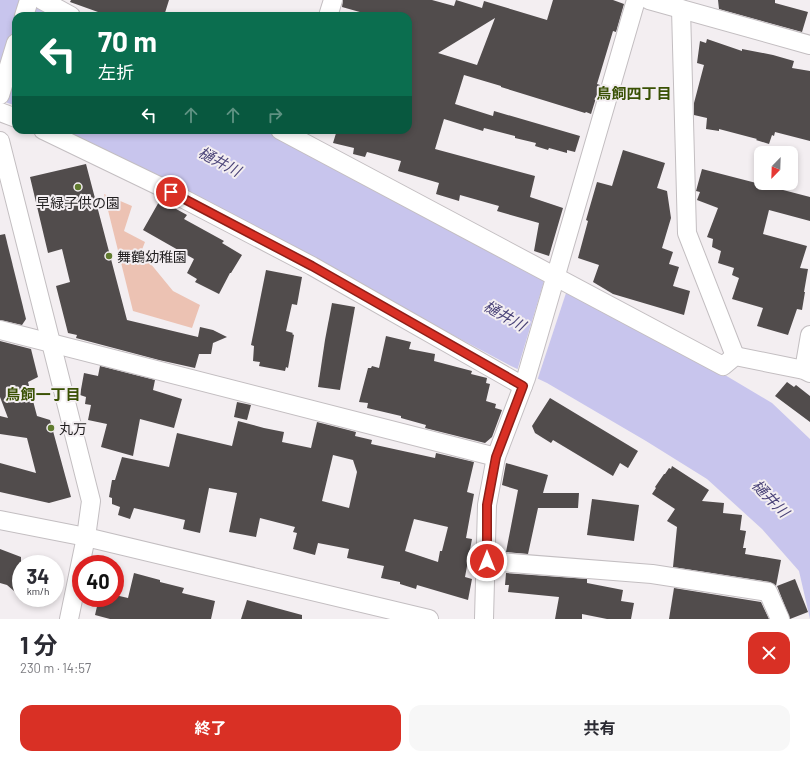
<!DOCTYPE html>
<html lang="ja">
<meta charset="utf-8">
<style>
body{margin:0;font-family:Barlow,"Noto Sans JP",sans-serif;background:#f7f7f7;color:#2b2b33;height:100vh;display:flex;flex-direction:column;font-size:15px;white-space:nowrap}
*{box-sizing:border-box;margin:0}
p{font-size:13px;color:#7c7c81}
.icon{flex:none;width:22px;height:22px;fill:none;stroke:currentColor;stroke-width:2;stroke-linecap:round;stroke-linejoin:round}
.map{position:relative;height:619px;overflow:hidden}
.panel{display:flex;flex-direction:column;background:#fff;flex:1}
.panel>*{flex:none}
.hud{position:absolute;left:12px;top:12px;width:400px;height:122px;border-radius:12px;box-shadow:0 2px 6px #0003;background:#0b6e4f;color:#fff;overflow:hidden}
.needle{width:26px;rotate:203deg}
.controls{position:absolute;left:754px;top:146px;display:grid;gap:8px}
.controls a{display:grid;place-items:center;width:44px;height:44px;border-radius:8px;background:#fff;box-shadow:0 2px 6px #0003;font-size:20px}
.speed{position:absolute;left:12px;top:555px;display:flex;gap:8px;font-size:20px;font-weight:700;text-align:center}
.speed>*{display:grid;place-content:center;width:52px;height:52px;border-radius:50%;background:#fff;box-shadow:0 2px 6px #0003;line-height:1}
.speed small{font-size:10px;font-weight:400}
.speed .limit{border:6px solid #d22;background:#fff;color:#111}
.pin{position:absolute;display:grid;place-items:center;width:34px;height:34px;color:#fff;margin:-17px;border:2px solid #fff;border-radius:50%;box-shadow:0 1px 4px #0007}
.me{position:absolute;width:44px;margin:-22px;rotate:0deg;stroke-linejoin:round;filter:drop-shadow(0 0 3px #0008)}
.turn{display:flex;align-items:center;gap:14px;height:84px;padding:0 20px;font-size:18px}
.turn .icon{width:52px;height:52px;stroke-width:2.5}
.turn b{display:block;font-size:28px;line-height:34px}
.lanes{display:flex;align-items:center;height:38px;padding:0 20px;background:#0003;justify-content:center;gap:20px;direction:ltr}
.lanes .off{opacity:.35}
.round{display:grid;place-items:center;flex:none;width:42px;height:42px;border-radius:12px;background:#f7f7f7}
.headline{display:flex;align-items:center;justify-content:space-between;height:68px;padding:0 20px}
h1{font-size:24px;font-weight:700;line-height:30px}
.action{display:flex;gap:8px;margin-top:auto;padding:8px 20px}
.action a{flex:1;height:46px;border-radius:12px;background:#d93025;color:#fff;font-size:16px;font-weight:700;line-height:46px;text-align:center}
.action a+a{background:#f7f7f7;color:#2b2b33}
.map>svg:first-child{display:block}
.green{fill:#ecc2b3}
.water{fill:#c8c5ed}
.pier{fill:#f3eef1}
.building{fill:#514c4c;fill-rule:evenodd}
.lines{fill:none;stroke-linecap:round;stroke-linejoin:round}
.minor-casing{stroke:#c3bec1;stroke-width:20}
.minor{stroke:#fff;stroke-width:18}
.route-casing{stroke:#8d1f18;stroke-width:10}
.route{stroke:#d93025;stroke-width:7}
.poi-dot{fill:#607b2f;stroke:#f3eef1;stroke-width:1.5}
.labels{text-anchor:middle;dominant-baseline:central;stroke-width:4;stroke-linejoin:round;paint-order:stroke}
.poi-label{font-size:14px;fill:#201e1f;stroke:#f3eef1;text-anchor:start}
.neighbourhood-label{font-size:15px;font-weight:bold;fill:#3a5104;stroke:#f3eef1}
.water-label{font-size:15px;font-style:italic;fill:#4a4378;stroke:#f3eef1}
</style>
<div class="map">
<svg width="810" height="619" viewBox="0 0 810 619">
<rect width="100%" height="100%" fill="#f3eef1"/>
<polygon class="green" points="104,194 132,206 124,231 145,242 141,252 173,291 200,305 192,328 133,311"/>
<g class="water">
<polygon points="0,0 23,0 52,16 16,16 16,106 0,100"/>
<polygon points="63,130 265,130 579,298 693,356 772,403 810,439 810,619 799,571 762,529 707,479 646,441 547,383 511,366 187,193"/>
</g>
<polygon class="pier" points="545,278 567,290 537,381 517,371"/>
<g class="building">
<polygon points="71,0 169,0 164,16 97,16 98,12 70,2"/>
<path d="M343,0H432L454,6L456,0L482,8L484,1L547,20L553,0H613L624,4L616,32L613,31L597,84L600,85L591,114L586,112L585,113L501,87V86L464,75L455,104L493,116L494,111L580,136L575,152L567,150V153L549,148L548,150L535,146L536,143L515,138V136L484,128L483,131L444,119L435,149L535,176L530,197L563,208L549,256L534,251L539,223L497,211L499,206L460,195L459,201L436,194L439,183L398,171L401,161L367,152L365,157L353,154L354,148L333,143L337,130H408V16H374L342,7ZM495,18L477,65L438,53Z"/>
<polygon points="718,0 775,0 775,3 808,12 802,32 719,9"/>
<polygon points="707,39 742,51 742,49 773,55 794,61 792,68 810,71 810,141 775,132 774,136 772,135 769,144 756,140 757,139 719,129 719,131 706,129 707,118 694,115 694,103 704,65 697,63 700,41 706,43"/>
<polygon points="623,150 665,163 657,188 667,191 671,218 662,248 673,252 669,264 679,267 673,286 690,291 684,315 613,294 593,282 599,265 578,258 588,221 586,220 597,182 612,186"/>
<polygon points="86,164 127,320 198,337 200,327 213,330 227,337 213,343 211,354 199,354 195,368 159,360 76,338 77,335 68,333 56,286 70,282 62,249 48,253 30,177"/>
<polygon points="702,169 810,197 810,221 769,210 763,234 807,246 800,268 808,269 804,292 805,292 802,310 797,309 788,335 757,326 763,308 732,299 739,278 732,275 734,268 718,263 721,251 712,247 713,239 707,237 718,208 697,200 700,192 696,191"/>
<polygon points="160,200 187,215 184,219 224,241 222,243 242,255 231,273 230,273 219,294 195,282 197,279 187,273 194,259 143,230"/>
<polygon points="5,234 26,319 22,325 0,320 0,235"/>
<polygon points="266,270 302,277 297,305 292,304 286,331 293,333 292,334 294,335 288,368 286,367 285,371 259,366 260,362 253,361 254,346 251,345"/>
<polygon points="332,303 355,307 340,390 318,387 325,340"/>
<polygon points="386,336 411,342 409,349 435,354 434,361 472,371 471,374 487,378 486,383 490,384 486,401 496,404 495,408 502,410 492,437 485,443 425,428 426,425 401,418 401,416 367,408 368,403 359,402 368,368 371,368 372,366 379,368"/>
<polygon points="0,341 31,349 38,377 28,382 37,416 50,420 71,497 49,503 0,492 0,463 36,473 27,438 0,434 0,416 8,418 0,397"/>
<polygon points="100,366 155,380 153,390 182,399 174,428 140,419 133,456 101,447 107,424 88,420 91,405 85,404 86,397 80,395 84,373 98,376"/>
<polygon points="787,382 794,387 796,385 810,396 810,422 775,396"/>
<polygon points="550,398 638,451 628,468 620,463 613,476 553,440 551,443 535,433 532,426"/>
<polygon points="237,402 251,405 247,420 234,417"/>
<path d="M238,421L264,428L284,432L282,442L311,448L317,422L356,432L355,436L372,440L371,444L435,458L436,453L474,462L467,492L474,494L466,538L472,539L465,577L472,579L468,600L417,585L416,589L400,584V582L381,578L384,566L347,558L349,549L318,543L315,555L293,549L297,533L293,532L295,527L260,518L256,537L229,532L237,493L209,488L200,533L183,529L185,520L134,508L130,519L118,515L120,507L112,504V498L109,497L112,480H115L122,457L169,467L177,433L232,446ZM333,455L353,460L357,472L349,508L322,501ZM414,519L448,527L442,551H440L438,562L405,551Z"/>
<polygon points="506,463 548,475 543,493 579,493 578,508 538,508 528,554 506,552 518,490 502,485"/>
<polygon points="672,466 709,490 702,501 724,503 723,513 742,515 740,530 746,531 743,548 746,548 745,554 781,560 776,586 770,582 673,567 677,527 667,521 675,509 652,494 656,488 655,487 664,474 665,474 669,468 671,469"/>
<polygon points="592,499 639,505 634,541 587,535"/>
<polygon points="0,549 21,557 21,597 7,585 0,583"/>
<polygon points="134,573 160,580 160,582 184,588 182,593 215,601 211,619 110,619 95,615 99,598 115,598 115,595 128,598"/>
<polygon points="506,573 587,579 587,583 623,590 621,601 634,603 631,619 607,619 582,614 582,619 555,619 559,597 508,592 509,585 505,585"/>
<polygon points="795,579 808,612 790,619 777,586"/>
<polygon points="674,588 761,602 769,619 669,619"/>
<polygon points="247,600 302,615 302,619 241,619"/>
</g>
<g class="lines">
<g class="minor-casing">
<g id="minor">
<polyline points="42,0 71,16"/>
<polyline points="649,0 810,45"/>
<polyline points="681,9 687,233 735,356"/>
<polyline points="24,16 29,0"/>
<polyline points="328,16 333,0"/>
<polyline points="0,95 16,43"/>
<polyline points="0,112 16,118"/>
<polyline points="43,130 157,185 312,266 523,386"/>
<polyline points="280,130 723,366 735,356 804,370 810,373"/>
<polyline points="0,141 91,501 86,537 69,619"/>
<polyline points="0,330 496,457"/>
<polyline points="804,370 810,335"/>
<polyline points="0,520 86,537 429,619"/>
<polyline points="487,561 652,574 768,592 780,619"/>
<polyline points="484,619 487,505 496,457 526,378 636,0"/>
</g>
</g>
<use href="#minor" class="minor"/>
</g>
<g class="lines">
<g class="route-casing">
<polyline id="route" points="171,192 312,266 523,386 496,457 487,505 487,561"/>
</g>
<use href="#route" class="route"/>
</g>
<g class="poi-dot">
<circle cx="78" cy="187" r="4"/>
<circle cx="109" cy="256" r="4"/>
<circle cx="51" cy="428" r="4"/>
</g>
<g class="labels">
<g class="poi-label">
<text x="78" y="202" text-anchor="middle">早緑子供の園</text>
<text x="117" y="256">舞鶴幼稚園</text>
<text x="59" y="428">丸万</text>
</g>
<g class="neighbourhood-label">
<text x="634" y="93">鳥飼四丁目</text>
<text x="43" y="394">鳥飼一丁目</text>
</g>
<g class="water-label">
<text transform="translate(220 161) rotate(28)">樋井川</text>
<text transform="translate(505 315) rotate(30)">樋井川</text>
<text transform="translate(771 498) rotate(46)">樋井川</text>
</g>
</g>
</svg>
<div class="controls">
<a><svg class="needle" viewBox="-14 -14 28 28"><path d="M0-13l5 13h-10z" fill="#e53935"/><path d="M0 13l5-13h-10z" fill="#7c7c81"/></svg></a>
</div>
<div class="speed"><div>34<small>km/h</small></div><div class="limit">40</div></div>
<div class="pin" style="left:171px;top:192px;background:#d93025"><svg class="icon" aria-label="arrive" viewBox="0 0 24 24"><path d="M6 21V4h12l-3 4 3 4H6"/></svg></div>
<svg class="me" style="left:487px;top:561px" viewBox="-20 -20 40 40"><circle r="17" fill="#d93025" stroke="#fff" stroke-width="3"/><path d="M0-11L8 9 0 5-8 9z" fill="#fff"/></svg>
<div class="hud">
<div class="turn"><svg class="icon" aria-label="left" viewBox="0 0 24 24"><path d="M17 20v-9H6M10 6l-5 5 5 5"/></svg><div><b>70 m</b>左折</div></div>
<div class="lanes"><svg class="icon" aria-label="left" viewBox="0 0 24 24"><path d="M17 20v-9H6M10 6l-5 5 5 5"/></svg><svg class="icon off" aria-label="ahead" viewBox="0 0 24 24"><path d="M12 20V5M6 11l6-6 6 6"/></svg><svg class="icon off" aria-label="ahead" viewBox="0 0 24 24"><path d="M12 20V5M6 11l6-6 6 6"/></svg><svg class="icon off" aria-label="right" viewBox="0 0 24 24"><path d="M7 20v-9h11M14 6l5 5-5 5"/></svg></div>
</div>
</div>
<section class="panel">
<div class="headline"><div><h1>1 分</h1><p>230 m · 14:57</p></div><a class="round" style="background:#d93025;color:#fff"><svg class="icon" aria-label="close" viewBox="0 0 24 24"><path d="M6 6l12 12M18 6L6 18"/></svg></a></div>
<div class="action"><a>終了</a><a>共有</a></div>
</section>
